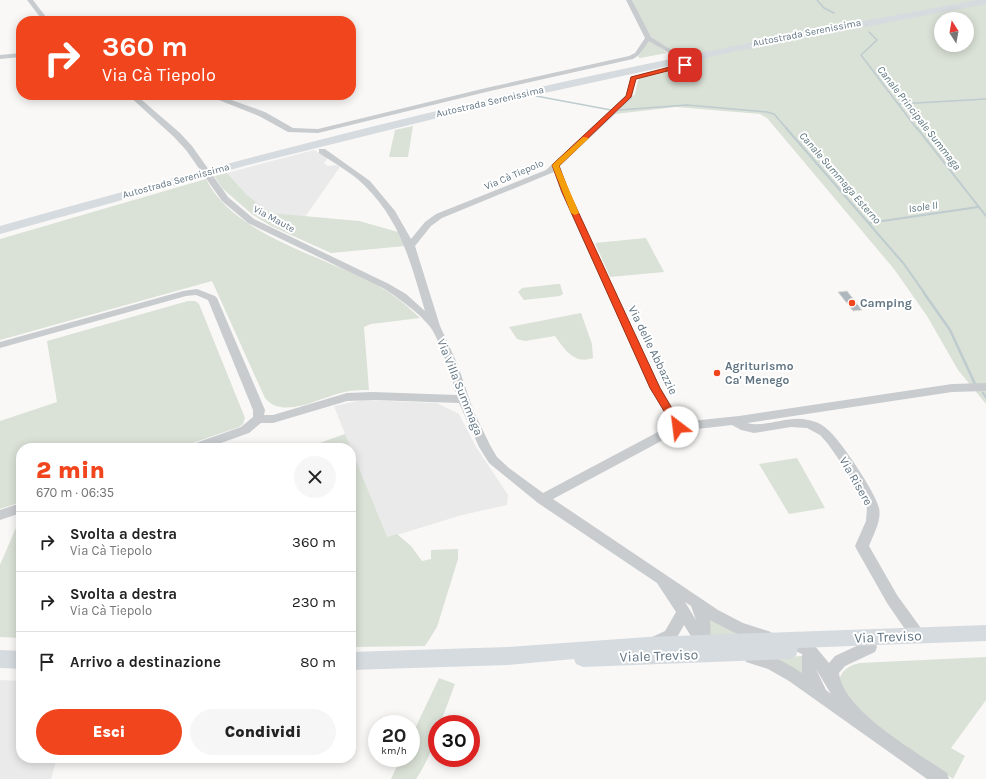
<!DOCTYPE html>
<html lang="it">
<meta charset="utf-8">
<style>
body{margin:0;font-family:Karla,sans-serif;background:#f6f6f6;color:#222;height:100vh;display:flex;flex-direction:column;font-size:15px;white-space:nowrap}
*{box-sizing:border-box;margin:0}
p{font-size:13px;color:#767676}
.icon{flex:none;width:22px;height:22px;fill:none;stroke:currentColor;stroke-width:2;stroke-linecap:round;stroke-linejoin:round}
.map{position:relative;flex:1;overflow:hidden}
.drawer{position:absolute;left:16px;top:443px;width:340px;height:320px;display:flex;flex-direction:column;background:#fff;border-radius:16px;box-shadow:0 2px 10px #0003}
.drawer>*{flex:none}
.top-card{position:absolute;left:16px;top:16px;width:340px;height:84px;border-radius:16px;box-shadow:0 2px 10px #0003;background:#f1461d;color:#fff;overflow:hidden}
.needle{width:26px;rotate:349deg}
.tools{position:absolute;left:934px;top:12px;display:grid;gap:8px}
.tools a{display:grid;place-items:center;width:40px;height:40px;border-radius:50%;background:#fff;box-shadow:0 2px 10px #0003;font-size:20px}
.speed{position:absolute;left:368px;top:715px;display:flex;gap:8px;font-size:20px;font-weight:700;text-align:center}
.speed>*{display:grid;place-content:center;width:52px;height:52px;border-radius:50%;background:#fff;box-shadow:0 2px 10px #0003;line-height:1}
.speed small{font-size:10px;font-weight:400}
.speed .limit{border:6px solid #d22;background:#fff;color:#111}
.pin{position:absolute;display:grid;place-items:center;width:34px;height:34px;color:#fff;margin:-17px;border-radius:8px;box-shadow:0 2px 6px #0006}
.me{position:absolute;width:44px;margin:-22px;rotate:330deg;stroke-linejoin:round;filter:drop-shadow(0 0 3px #0008)}
.turn{display:flex;align-items:center;gap:14px;height:84px;padding:0 20px;font-size:18px}
.turn .icon{width:52px;height:52px;stroke-width:2.5}
.turn b{display:block;font-size:28px;line-height:34px}
.round{display:grid;place-items:center;flex:none;width:42px;height:42px;border-radius:21px;background:#f6f6f6}
.head{display:flex;align-items:center;justify-content:space-between;height:68px;padding:0 20px}
h1{font-size:24px;font-weight:800;line-height:30px;color:#f1461d}
.button{display:flex;gap:8px;margin-top:auto;padding:8px 20px}
.button a{flex:1;height:46px;border-radius:24px;background:#f1461d;color:#fff;font-size:16px;font-weight:800;line-height:46px;text-align:center}
.button a+a{background:#f6f6f6;color:#222}
ul{padding:0;list-style:none}
li{display:flex;align-items:center;gap:12px;height:60px;padding:0 20px;border-top:1px solid #e0e0e0}
li div{flex:1}
li b{display:block;font-size:15px}
li em{font-style:normal}
.map>svg:first-child{display:block}
.built{fill:#e9eae9}
.green{fill:#dae1d6;fill-rule:evenodd}
.lines{fill:none;stroke-linecap:round;stroke-linejoin:round}
.stream-far2{stroke:#becbcf;stroke-width:1.5}
.stream-far1{stroke:#becbcf;stroke-width:2}
.stream{stroke:#becbcf;stroke-width:2.5}
.building{fill:#aeb7bd;stroke:#dadad8}
.minor-tunnel{stroke:#d3d7d9;stroke-width:6;stroke-dasharray:6 3.5;stroke-linecap:butt}
.minor{fill:#c8cccf;fill-rule:evenodd}
.major{fill:#d6dbdf;fill-rule:evenodd}
.highway{fill:#d6dbdf;fill-rule:evenodd}
.route{fill:#f1461d;stroke:#9d2e13}
.slow{fill:#f59e0b}
.poi-dot{fill:#f1461d;stroke:#fff;stroke-width:1.5}
.labels{text-anchor:middle;dominant-baseline:central;stroke-width:4;stroke-linejoin:round;paint-order:stroke}
.far-street-label{font-size:10px;fill:#617583;stroke:#fff}
.far-water-label{font-size:11px;font-style:italic;fill:#5c767d;stroke:#fff}
.poi-label{font-size:12px;font-weight:bold;fill:#617583;stroke:#fff;text-anchor:start}
.street-label{font-size:12px;fill:#617583;stroke:#fff}
.near-street-label{font-size:14px;fill:#617583;stroke:#fff}
</style>
<div class="map">
<svg width="986" height="779" viewBox="0 0 986 779">
<rect width="100%" height="100%" fill="#f9f8f6"/>
<g class="built">
<polygon points="314,150 328,158 324,163 328,166 337,165 340,167 305,217 270,213 247,195 227,173"/>
<polygon points="363,400 437,403 459,414 476,447 508,495 507,505 462,515 351,549 351,448 306,448 345,434 334,406"/>
<polygon points="0,680 21,681 21,758 57,758 51,779 0,779"/>
</g>
<g class="green">
<path d="M632,0H986V404L958,370L927,316L894,269L767,118L760,114L676,107L615,114L635,94L638,80L641,76L691,66L650,36ZM941,19H967V45H941Z"/>
<polygon points="648,41 652,41 667,53 640,58 638,57"/>
<polygon points="413,126 408,157 389,157 395,130"/>
<polygon points="227,173 247,195 270,213 359,221 398,232 405,246 331,253 271,226 253,215 223,189 214,176"/>
<path d="M206,179C233,234 319,255 371,282C390,291 405,304 420,318L371,324L364,327L369,390C360,390 350,390 341,393C319,398 283,420 265,398L212,281L0,340V239Z"/>
<polygon points="646,238 664,272 610,277 595,243"/>
<polygon points="557,284 560,284 563,294 560,296 524,300 518,292 522,288"/>
<polygon points="188,301 195,301 199,304 245,418 243,424 239,427 178,448 21,448 21,502 0,509 0,421 57,402 47,341"/>
<path d="M581,313L592,344L593,358C575,365 564,349 555,336L525,341L517,339L509,327Z"/>
<polygon points="345,434 387,537 397,534 411,546 422,561 431,559 431,550 458,549 458,559 437,627 425,646 351,647 351,448 306,448"/>
<polygon points="797,458 825,508 789,514 759,464"/>
<polygon points="21,522 21,638 0,637 0,565 18,523"/>
<polygon points="708,616 745,636 710,637"/>
<polygon points="802,656 806,681 767,658"/>
<path d="M986,657V700L951,748L965,756L953,779L853,710L839,681C841,670 850,665 860,663Z"/>
<path d="M439,678L455,684L440,724H437C437,742 426,764 416,779H391L401,758H411V737Z"/>
</g>
<g class="lines">
<g class="stream-far2">
<polyline points="817,0 824,8 834,13"/>
<polyline points="869,32 877,40 861,55 917,129"/>
<polyline points="536,96 611,110"/>
<polyline points="899,104 986,99"/>
<polyline points="619,110 687,105 767,112 774,114 787,129"/>
</g>
<g class="stream-far1">
<polyline points="786,128 904,264 925,294"/>
<polyline points="917,128 986,216"/>
<polyline points="869,223 978,207"/>
</g>
<g class="stream">
<polyline points="924,293 950,330 975,384"/>
<polyline points="983,393 986,397"/>
</g>
</g>
<polygon class="building" points="847,291 862,310 853,311 838,292"/>
<g class="lines">
<polyline class="minor-tunnel" points="671,52 682,61"/>
<g class="minor">
<polygon points="27,0 33,0 49,21 43,21"/>
<polygon points="626,0 632,0 651,37 673,51 673,53 669,53 649,41 639,55 633,59 486,92 318,133 288,132 259,116 206,95 217,95 265,112 293,128 318,129 486,88 629,56 635,53 645,38"/>
<polygon points="21,53 21,57 0,59 0,55"/>
<path d="M680,60H684L688,65L687,66L636,79L632,98L560,166L569,192L660,387L681,422L739,416L952,384L986,383V391L952,392L747,423C767,428 788,415 808,420C815,421 822,424 827,429C839,438 876,493 879,508C882,520 873,535 869,546L897,595L923,631L925,636L923,641L918,643L913,641L887,603L857,550L855,546L866,521L867,508L844,467L828,444L820,435L807,428L791,427L754,433L741,430L732,425L680,431L553,499L718,610L743,623L771,632L773,637L771,642L766,644L733,632L710,620L711,644L709,649L704,651L699,649L684,625L675,641L657,649L652,647L650,642L652,637L665,631L676,612L657,583L538,503L489,463L479,447L459,403L373,400L347,401L273,423H261L249,433L207,448H188L190,445L241,427L253,417V410L208,300L196,295L186,296L0,348V342L183,291L197,289L215,296L217,298L265,410L264,415H273L347,393L373,392L457,395C450,375 442,345 431,328C421,314 397,297 383,288L248,223L222,201L186,150L174,137L128,95H136L180,133L192,146L228,197L254,219L389,284L406,294L425,311C411,264 401,221 364,185C352,173 334,163 319,153V149H325L370,181L395,211L411,239L425,222L436,214L546,170L626,95L631,77L681,64ZM554,172L561,192L650,387L671,425L543,493L509,468L497,457L490,445L474,412L457,363L440,326L415,246L431,226L442,218ZM685,602L691,606L696,620Z"/>
<polygon points="21,503 21,513 0,520 0,510"/>
<path d="M792,635L814,645L829,663L835,656L865,642L870,640L875,642L877,647L875,652L845,666L839,673C843,711 917,752 947,773L949,779H927L789,681L768,669L746,662L744,657L746,652C760,647 790,665 802,673V654L787,647L785,642L787,637ZM816,669L831,694L826,690Z"/>
</g>
<g class="major">
<polygon points="986,625 986,641 798,648 796,656 790,659 583,667 576,664 574,659 508,665 351,670 351,652 508,647 647,637"/>
<polygon points="0,650 21,651 21,669 0,668"/>
</g>
<path class="highway" d="M977,0H986V4L737,51L490,105L248,165L0,234V226C162,180 324,137 488,99C650,61 814,30 977,0Z"/>
</g>
<polygon class="route" points="685,63 687,66 636,79 631,97 559,166 569,192 660,388 683,427 678,431 675,429 650,388 562,192 552,165 626,96 631,77"/>
<polygon class="slow" points="583,137 589,138 559,166 579,213 575,215 571,213 552,165"/>
<g class="poi-dot">
<circle cx="852" cy="303" r="4"/>
<circle cx="717" cy="373" r="4"/>
</g>
<g class="labels">
<g class="far-street-label">
<text transform="translate(807 33) rotate(-11)">Autostrada Serenissima</text>
<text transform="translate(490 102) rotate(-13)">Autostrada Serenissima</text>
<text transform="translate(514 175) rotate(-23)">Via Cà Tiepolo</text>
<text transform="translate(176 181) rotate(-15)">Autostrada Serenissima</text>
<text transform="translate(274 219) rotate(28)">Via Maute</text>
</g>
<g class="far-water-label">
<text transform="translate(919 118) rotate(52)">Canale Principale Summaga</text>
<text transform="translate(840 178) rotate(49)">Canale Summaga Esterno</text>
<text transform="translate(923 207) rotate(-8)">Isole II</text>
</g>
<g class="poi-label">
<text x="860" y="303">Camping</text>
<text x="725" y="366">Agriturismo<tspan x="725" dy="14">Ca' Menego</tspan></text>
</g>
<g class="street-label">
<text transform="translate(653 350) rotate(64)">Via delle Abbazzie</text>
<text transform="translate(460 387) rotate(68)">Via Villa Summaga</text>
<text transform="translate(856 481) rotate(60)">Via Risere</text>
</g>
<g class="near-street-label">
<text transform="translate(888 637) rotate(-2)">Via Treviso</text>
<text transform="translate(659 656) rotate(-2)">Viale Treviso</text>
</g>
</g>
</svg>
<div class="tools">
<a><svg class="needle" viewBox="-14 -14 28 28"><path d="M0-13l5 13h-10z" fill="#e53935"/><path d="M0 13l5-13h-10z" fill="#767676"/></svg></a>
</div>
<div class="speed"><div>20<small>km/h</small></div><div class="limit">30</div></div>
<div class="pin" style="left:685px;top:65px;background:#d93025"><svg class="icon" aria-label="arrive" viewBox="0 0 24 24"><path d="M6 21V4h12l-3 4 3 4H6"/></svg></div>
<svg class="me" style="left:678px;top:427px" viewBox="-20 -20 40 40"><circle r="19" fill="#fff"/><path d="M0-13L10 11 0 6-10 11z" fill="#f1461d"/></svg>
<div class="top-card">
<div class="turn"><svg class="icon" aria-label="right" viewBox="0 0 24 24"><path d="M7 20v-9h11M14 6l5 5-5 5"/></svg><div><b>360 m</b>Via Cà Tiepolo</div></div>
</div>
<section class="drawer">
<div class="head"><div><h1>2 min</h1><p>670 m · 06:35</p></div><a class="round"><svg class="icon" aria-label="close" viewBox="0 0 24 24"><path d="M6 6l12 12M18 6L6 18"/></svg></a></div>
<ul>
<li><svg class="icon" aria-label="right" viewBox="0 0 24 24"><path d="M7 20v-9h11M14 6l5 5-5 5"/></svg><div><b>Svolta a destra</b><p>Via Cà Tiepolo</p></div><em>360 m</em></li>
<li><svg class="icon" aria-label="right" viewBox="0 0 24 24"><path d="M7 20v-9h11M14 6l5 5-5 5"/></svg><div><b>Svolta a destra</b><p>Via Cà Tiepolo</p></div><em>230 m</em></li>
<li><svg class="icon" aria-label="arrive" viewBox="0 0 24 24"><path d="M6 21V4h12l-3 4 3 4H6"/></svg><div><b>Arrivo a destinazione</b></div><em>80 m</em></li>
</ul>
<div class="button"><a>Esci</a><a>Condividi</a></div>
</section>
</div>
